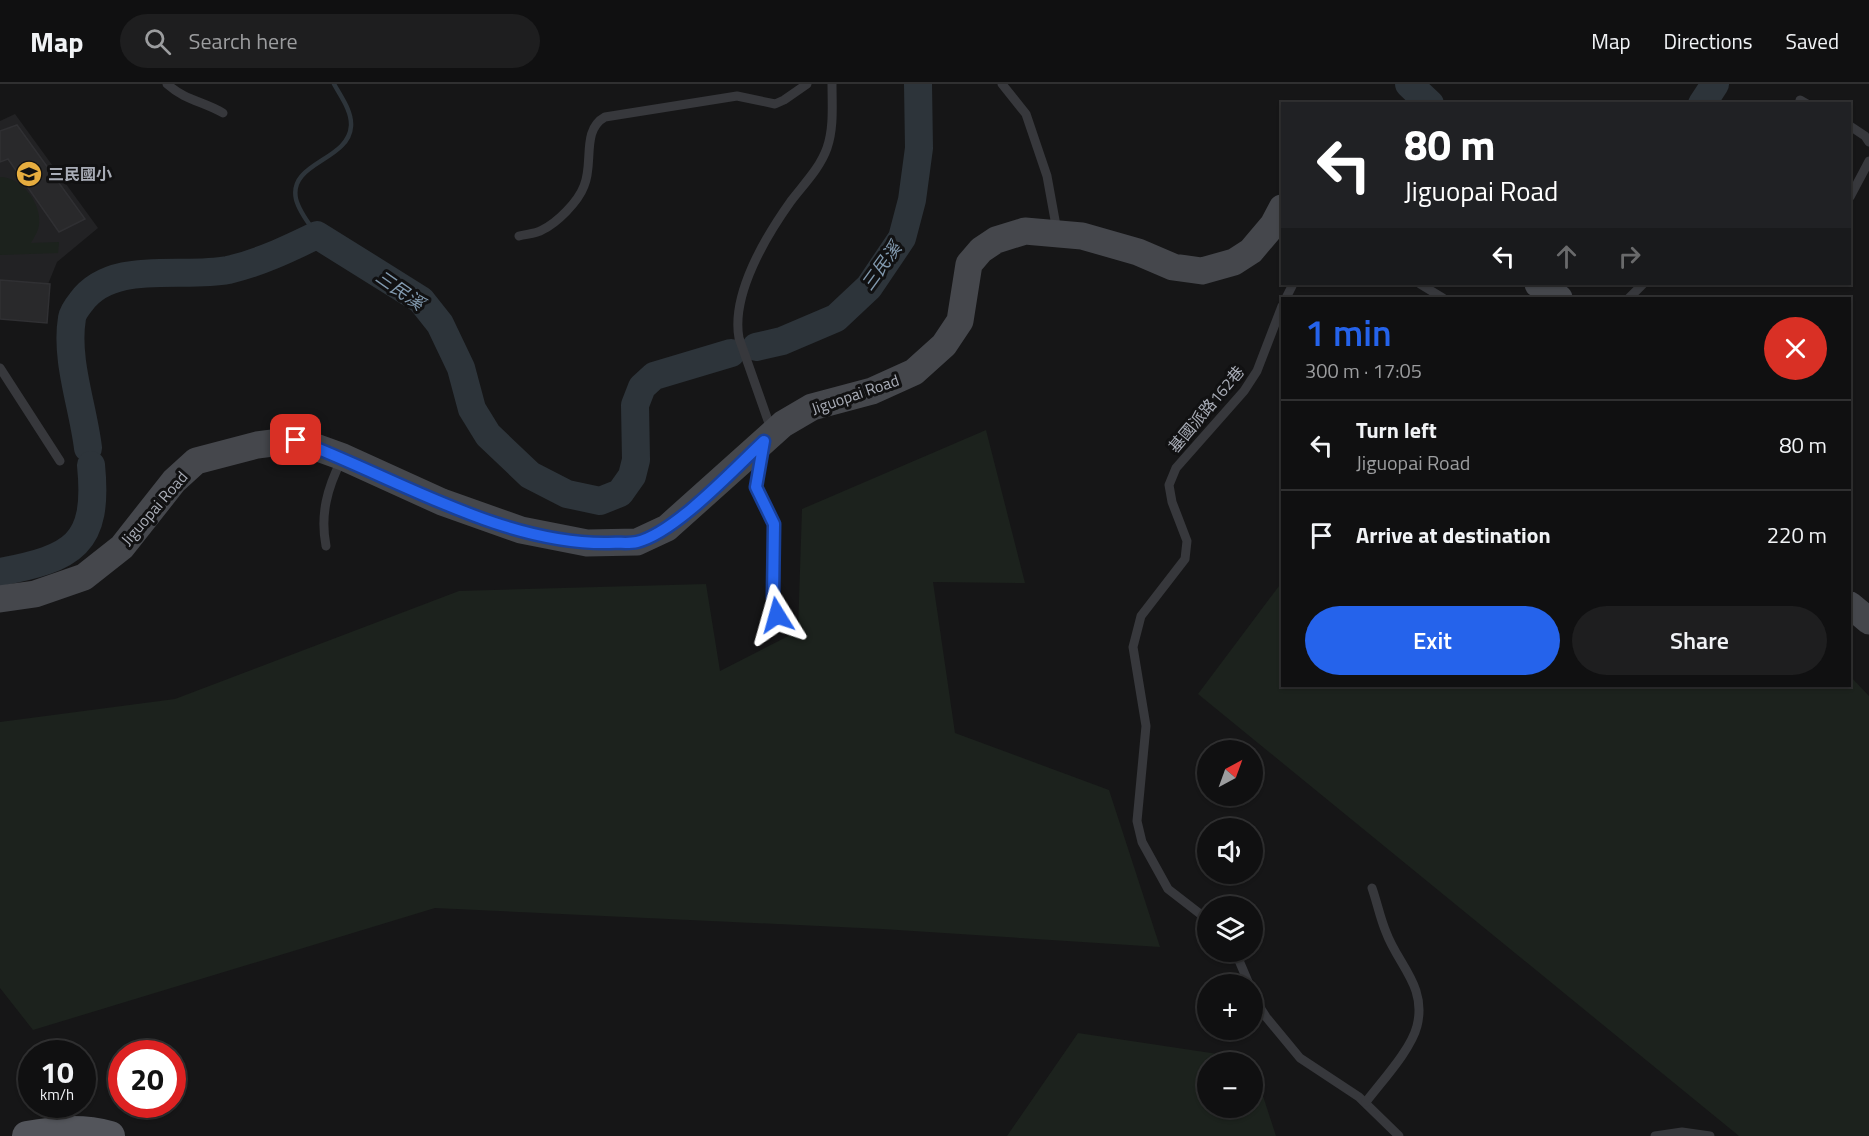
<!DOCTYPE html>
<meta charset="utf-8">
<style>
body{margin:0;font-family:"Titillium Web","Noto Sans TC",sans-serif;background:#1e1e1f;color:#f1f3f6;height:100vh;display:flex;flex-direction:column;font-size:22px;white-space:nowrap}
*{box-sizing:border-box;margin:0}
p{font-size:20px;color:#9c9d9f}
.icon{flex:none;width:33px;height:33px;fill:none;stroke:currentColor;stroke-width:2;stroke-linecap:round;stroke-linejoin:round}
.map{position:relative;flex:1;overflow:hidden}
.sheet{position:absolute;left:1281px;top:213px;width:570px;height:390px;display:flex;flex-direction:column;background:#101011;border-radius:0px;box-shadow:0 2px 4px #0004,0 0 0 2px #303031}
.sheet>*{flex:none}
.hud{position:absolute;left:1281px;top:18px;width:570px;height:183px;border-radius:0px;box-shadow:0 2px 4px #0004,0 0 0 2px #303031;background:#202124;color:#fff;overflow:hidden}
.needle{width:39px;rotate:41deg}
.fabs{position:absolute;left:1197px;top:656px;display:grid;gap:12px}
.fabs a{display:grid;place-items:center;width:66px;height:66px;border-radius:50%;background:#101011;box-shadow:0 2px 4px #0004,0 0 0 2px #303031;font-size:30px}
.speed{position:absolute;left:18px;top:956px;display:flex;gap:12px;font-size:30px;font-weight:700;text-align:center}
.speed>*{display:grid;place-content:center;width:78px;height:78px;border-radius:50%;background:#101011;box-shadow:0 2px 4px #0004,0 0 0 2px #303031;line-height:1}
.speed small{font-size:15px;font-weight:400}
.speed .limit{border:9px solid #d22;background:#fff;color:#111}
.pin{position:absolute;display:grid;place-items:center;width:51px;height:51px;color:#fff;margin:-26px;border-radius:12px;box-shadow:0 3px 9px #0006}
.me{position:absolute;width:66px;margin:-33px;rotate:352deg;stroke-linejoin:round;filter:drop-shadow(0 0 4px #0008)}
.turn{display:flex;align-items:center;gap:21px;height:126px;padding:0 24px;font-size:27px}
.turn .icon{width:78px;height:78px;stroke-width:2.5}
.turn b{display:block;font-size:42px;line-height:51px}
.lanes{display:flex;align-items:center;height:57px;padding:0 24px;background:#0003;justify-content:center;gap:30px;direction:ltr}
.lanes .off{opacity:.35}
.round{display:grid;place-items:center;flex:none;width:63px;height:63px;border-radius:32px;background:#1e1e1f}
.summary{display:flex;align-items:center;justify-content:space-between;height:102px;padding:0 24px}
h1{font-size:36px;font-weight:600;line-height:45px;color:#2563eb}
.cta{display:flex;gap:12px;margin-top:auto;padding:12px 24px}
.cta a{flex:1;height:69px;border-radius:36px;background:#2563eb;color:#fff;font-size:24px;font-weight:600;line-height:69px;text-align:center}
.cta a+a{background:#1e1e1f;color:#f1f3f6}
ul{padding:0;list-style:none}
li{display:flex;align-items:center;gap:18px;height:90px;padding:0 24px;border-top:2px solid #303031}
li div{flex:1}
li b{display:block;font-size:22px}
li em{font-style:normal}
header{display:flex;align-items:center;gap:36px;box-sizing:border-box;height:84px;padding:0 30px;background:#101011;border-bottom:2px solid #303031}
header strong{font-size:28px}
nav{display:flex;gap:33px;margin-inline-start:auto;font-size:21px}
.search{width:420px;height:54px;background:#1e1e1f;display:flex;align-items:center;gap:15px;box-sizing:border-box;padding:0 21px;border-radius:33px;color:#9c9d9f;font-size:22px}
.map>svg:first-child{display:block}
.built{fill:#222224}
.green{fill:#1c221d}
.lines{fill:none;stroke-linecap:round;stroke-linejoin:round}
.stream{stroke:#2d343a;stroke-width:4.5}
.river{stroke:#2d343a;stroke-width:28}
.building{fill:#29292b;stroke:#303033;stroke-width:1.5}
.lane{stroke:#37383c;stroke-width:9}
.secondary{stroke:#45474c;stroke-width:27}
.primary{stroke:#53555b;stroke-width:30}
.route-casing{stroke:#184099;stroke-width:15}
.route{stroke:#2563eb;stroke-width:10}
.labels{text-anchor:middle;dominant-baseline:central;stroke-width:6;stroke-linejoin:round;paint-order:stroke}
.poi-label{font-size:16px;font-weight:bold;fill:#a9adb7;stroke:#111112;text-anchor:start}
.street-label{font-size:16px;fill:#a9adb7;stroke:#111112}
.water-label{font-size:18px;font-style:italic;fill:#829aaf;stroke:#111112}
</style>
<header>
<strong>Map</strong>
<div class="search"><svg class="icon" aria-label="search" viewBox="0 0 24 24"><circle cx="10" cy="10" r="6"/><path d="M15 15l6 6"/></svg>Search here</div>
<nav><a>Map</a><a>Directions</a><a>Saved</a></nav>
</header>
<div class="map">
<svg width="1869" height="1052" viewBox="0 0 1869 1052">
<rect width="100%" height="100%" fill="#161617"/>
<polygon class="built" points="15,30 98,144 57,178 40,220 0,216 0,37"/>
<g class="green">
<path d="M0,93C22,93 42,120 39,141C38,148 34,153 31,159L59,158L58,169L0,171Z"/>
<polygon points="986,346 1025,499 933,498 955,649 1109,706 1160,863 882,845 435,824 33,946 0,904 0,638 175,615 459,507 706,500 720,587 798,547 802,425"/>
<polygon points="1282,498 1282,602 1850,602 1850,592 1869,612 1869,1052 1739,1052 1198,610"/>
<polygon points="1078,949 1251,975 1252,978 1208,978 1208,1023 1252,1023 1253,981 1276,1052 1007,1052"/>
</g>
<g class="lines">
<path class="stream" d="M317,151C310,141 299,128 296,115C288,78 349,77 351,42C352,27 341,13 334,0"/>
<g class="river">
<polyline points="1409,0 1430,20"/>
<polyline points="1702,20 1715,0"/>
<polyline points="756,263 782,257 836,234 869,203 902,154 912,116 919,64 918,0"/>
<path d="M88,364C83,322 65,276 72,234C73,228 77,223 81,218C112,175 182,195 228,186C259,179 288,165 317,151L421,216L440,240L461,284L472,325L488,351L530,391L567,410L600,417L620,409L632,392L636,376L635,321L642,303L654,292L731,269"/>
<path d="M0,488C73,474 99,461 91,381"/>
</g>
</g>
<g class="building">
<polygon points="17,41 85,135 59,148 8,75 0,78 0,47"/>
<polygon points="0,196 50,200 47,239 0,235"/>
</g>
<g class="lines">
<g class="lane">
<path d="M167,0C186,17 203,17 223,29"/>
<polyline points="1002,0 1026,30 1047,92 1057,147"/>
<polyline points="1800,16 1807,20"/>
<polyline points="1850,42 1865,52 1869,58"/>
<polyline points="1850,113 1869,77"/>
<path d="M519,152C526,150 536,150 542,146C557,139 578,118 584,102C594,80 581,46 605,33L737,12L775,20L784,16L807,0"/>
<polyline points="1420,200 1443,214"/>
<polyline points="1286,214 1293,200"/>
<polyline points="1629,214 1643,200"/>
<polyline points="0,284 60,377"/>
<path d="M771,345L739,254C731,210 766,152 791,117C804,100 820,84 827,64C834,44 832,21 832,0"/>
<polyline points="762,368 756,403 774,440 773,513 777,531"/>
<path d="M326,462C320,431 327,404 342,375"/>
<polyline points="1208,836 1168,805 1142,758 1137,737 1146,642 1133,563 1141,532 1185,475 1187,457 1172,418 1169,401 1176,384 1244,307 1257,287 1282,222"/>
<polyline points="1235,867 1249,900"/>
<polyline points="1252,911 1266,933 1300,974 1359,1013 1399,1052"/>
<path d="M1366,1018C1381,998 1411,966 1417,942C1427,902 1398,881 1386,848C1380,834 1377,818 1372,804"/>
<polyline points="1655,1052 1682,1048 1710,1052"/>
</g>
<g class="secondary">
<polyline points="1538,200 1559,214"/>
<polyline points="0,515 35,510 84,493 122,463 174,397 196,377 257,361 296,356 343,373 442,418 521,446 587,459 637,458 667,444 783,340 812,323 872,307 914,288 944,261 960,237 969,180 981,166 996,156 1025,147 1082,152 1138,168 1173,183 1202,187 1234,178 1251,167 1273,141 1282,124"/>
<polyline points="1850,521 1869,537"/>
</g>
<path class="primary" d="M27,1052C56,1047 81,1044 110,1052"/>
</g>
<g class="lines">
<g class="route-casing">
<path id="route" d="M296,356C395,393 502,461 609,459C618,458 628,460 637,458C675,449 735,384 764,357L756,403L774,440L773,513L777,531"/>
</g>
<use href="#route" class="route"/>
</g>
<defs>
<g id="school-disc" transform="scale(1.35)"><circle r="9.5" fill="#e6ad3f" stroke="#111112"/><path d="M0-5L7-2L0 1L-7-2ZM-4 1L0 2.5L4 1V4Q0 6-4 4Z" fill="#111"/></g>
</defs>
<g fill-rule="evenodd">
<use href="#school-disc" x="29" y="90"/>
</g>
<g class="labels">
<g class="poi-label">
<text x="48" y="90">三民國小</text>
</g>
<g class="street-label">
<text transform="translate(855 310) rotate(-19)">Jiguopai Road</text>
<text transform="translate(1206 325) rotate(-50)">基國派路162巷</text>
<text transform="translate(154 424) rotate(-49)">Jiguopai Road</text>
</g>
<g class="water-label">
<text transform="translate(881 182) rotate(-54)">三民溪</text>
<text transform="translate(400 206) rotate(35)">三民溪</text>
</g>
</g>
</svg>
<div class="fabs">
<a><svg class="needle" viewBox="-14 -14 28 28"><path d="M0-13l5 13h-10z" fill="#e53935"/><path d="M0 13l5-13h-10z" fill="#9c9d9f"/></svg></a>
<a><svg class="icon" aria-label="sound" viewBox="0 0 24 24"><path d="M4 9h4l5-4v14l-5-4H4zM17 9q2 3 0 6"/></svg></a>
<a><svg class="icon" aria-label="layers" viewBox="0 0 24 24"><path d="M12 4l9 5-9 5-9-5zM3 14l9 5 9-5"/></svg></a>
<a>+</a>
<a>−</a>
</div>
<div class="speed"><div>10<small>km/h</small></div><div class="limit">20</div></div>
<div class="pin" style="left:296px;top:356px;background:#d93025"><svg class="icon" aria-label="arrive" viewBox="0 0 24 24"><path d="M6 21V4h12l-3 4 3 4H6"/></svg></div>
<svg class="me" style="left:777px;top:531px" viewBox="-20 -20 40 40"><path d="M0-17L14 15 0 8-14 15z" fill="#2563eb" stroke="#fff" stroke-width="4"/></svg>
<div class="hud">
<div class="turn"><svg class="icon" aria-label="left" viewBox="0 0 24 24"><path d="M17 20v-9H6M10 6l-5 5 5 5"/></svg><div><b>80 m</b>Jiguopai Road</div></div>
<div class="lanes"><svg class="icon" aria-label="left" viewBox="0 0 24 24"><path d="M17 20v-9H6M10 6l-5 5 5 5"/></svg><svg class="icon off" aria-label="ahead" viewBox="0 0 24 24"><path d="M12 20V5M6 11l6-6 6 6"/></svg><svg class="icon off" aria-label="right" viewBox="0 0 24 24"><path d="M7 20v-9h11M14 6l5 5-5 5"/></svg></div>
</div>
<section class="sheet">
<div class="summary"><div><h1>1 min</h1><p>300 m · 17:05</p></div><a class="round" style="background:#d93025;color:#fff"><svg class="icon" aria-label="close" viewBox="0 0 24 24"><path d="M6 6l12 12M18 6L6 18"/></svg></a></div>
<ul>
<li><svg class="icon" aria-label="left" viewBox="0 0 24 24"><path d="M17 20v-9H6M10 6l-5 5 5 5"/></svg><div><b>Turn left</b><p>Jiguopai Road</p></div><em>80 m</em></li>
<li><svg class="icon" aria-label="arrive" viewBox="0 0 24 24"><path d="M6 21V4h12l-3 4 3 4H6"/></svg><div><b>Arrive at destination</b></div><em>220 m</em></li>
</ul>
<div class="cta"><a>Exit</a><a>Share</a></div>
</section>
</div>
